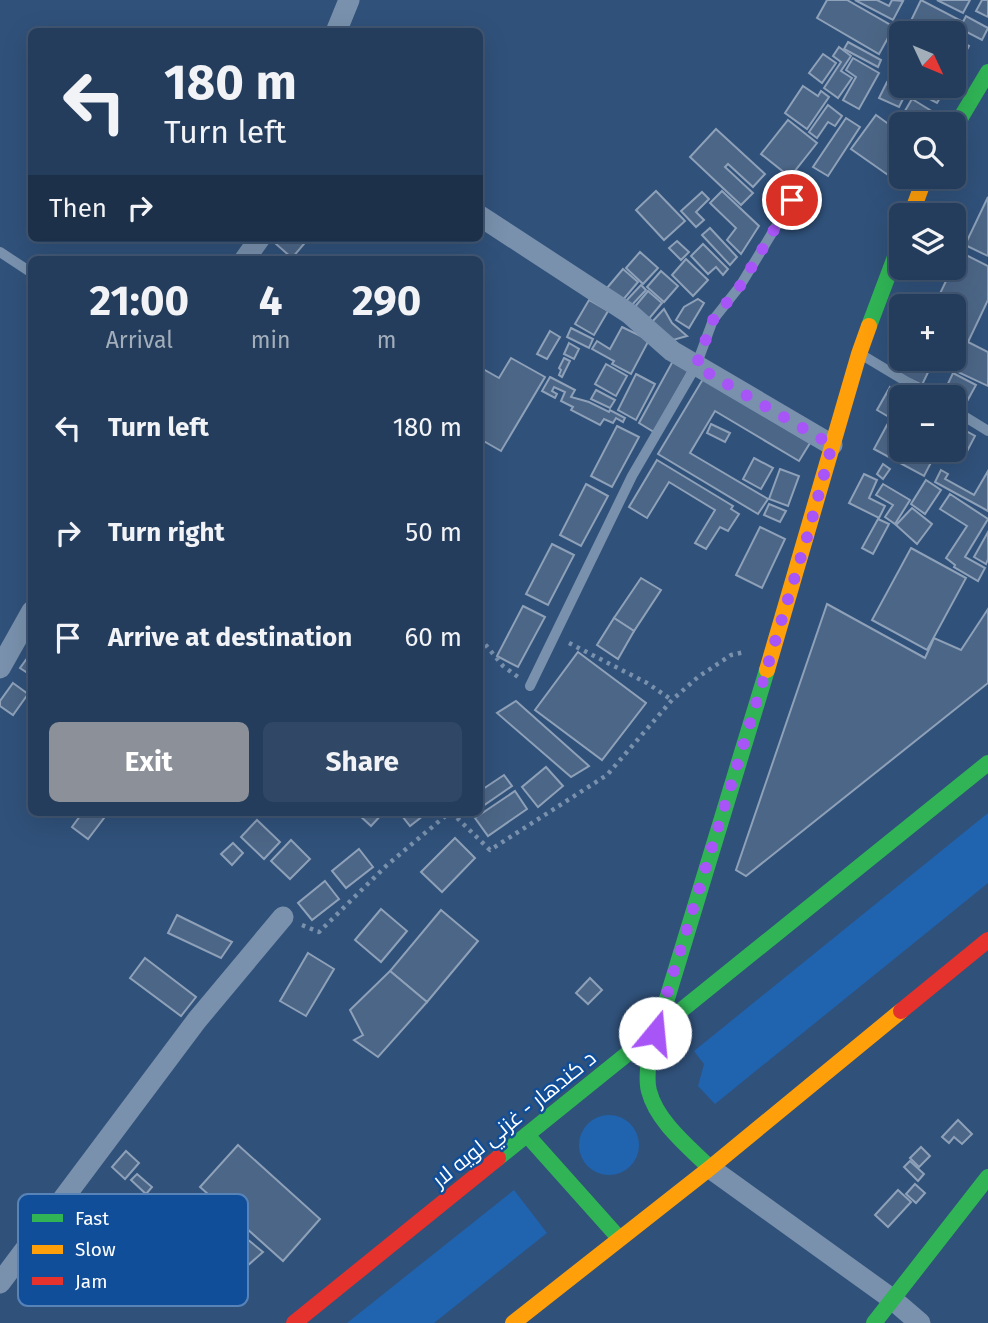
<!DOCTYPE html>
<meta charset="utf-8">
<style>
body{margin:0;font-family:"Fira Sans",Cairo,sans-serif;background:#304865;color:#f1f3f6;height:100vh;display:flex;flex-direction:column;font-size:26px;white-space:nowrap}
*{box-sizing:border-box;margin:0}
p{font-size:23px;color:#a3aebb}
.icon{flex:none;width:38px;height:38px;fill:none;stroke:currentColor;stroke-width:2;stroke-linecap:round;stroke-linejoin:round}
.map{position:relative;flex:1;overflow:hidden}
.details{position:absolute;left:28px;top:256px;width:455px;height:560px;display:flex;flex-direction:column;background:#243d5c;border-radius:10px;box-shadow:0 7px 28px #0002,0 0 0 2px #415672}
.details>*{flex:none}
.top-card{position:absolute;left:28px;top:28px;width:455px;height:214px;border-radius:10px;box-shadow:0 7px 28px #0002,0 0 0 2px #415672;background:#243d5c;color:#f1f3f6;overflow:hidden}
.needle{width:46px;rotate:134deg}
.fabs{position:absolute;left:889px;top:21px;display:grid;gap:14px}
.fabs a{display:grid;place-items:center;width:77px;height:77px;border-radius:10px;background:#243d5c;box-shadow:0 7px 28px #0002,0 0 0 2px #415672;font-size:35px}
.pin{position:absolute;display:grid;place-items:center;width:60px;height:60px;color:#fff;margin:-30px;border:4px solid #fff;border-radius:50%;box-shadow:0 2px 7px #0007}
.me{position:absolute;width:77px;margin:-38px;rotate:17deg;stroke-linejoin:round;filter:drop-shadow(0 0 5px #0008)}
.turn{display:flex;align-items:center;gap:24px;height:147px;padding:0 21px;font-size:32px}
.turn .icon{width:91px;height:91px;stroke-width:2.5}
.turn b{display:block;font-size:49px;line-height:60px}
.then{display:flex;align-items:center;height:66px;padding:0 21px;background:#0003;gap:14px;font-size:26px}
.eta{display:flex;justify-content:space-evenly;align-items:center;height:119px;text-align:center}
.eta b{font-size:42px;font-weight:700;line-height:49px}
.primary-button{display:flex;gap:14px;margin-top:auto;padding:14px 21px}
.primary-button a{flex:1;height:80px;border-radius:10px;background:#8c9099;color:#fff;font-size:28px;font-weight:700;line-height:80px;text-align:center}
.primary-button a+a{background:#304865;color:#f1f3f6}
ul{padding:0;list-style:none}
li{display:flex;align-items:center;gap:21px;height:105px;padding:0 21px}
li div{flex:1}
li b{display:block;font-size:26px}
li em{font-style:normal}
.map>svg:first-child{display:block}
.green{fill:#2063af}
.building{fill:#4c6687;stroke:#8ea1b9;stroke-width:2}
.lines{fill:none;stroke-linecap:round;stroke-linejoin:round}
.path{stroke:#7991ad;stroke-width:4.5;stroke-dasharray:3.5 5;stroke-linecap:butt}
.lane{stroke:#7991ad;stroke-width:10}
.street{stroke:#7991ad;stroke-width:21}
.fast{stroke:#30b455;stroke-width:16}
.slow{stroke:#ff9f0a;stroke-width:16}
.jam{stroke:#e5322d;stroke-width:16}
.route{stroke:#a855f7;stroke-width:12;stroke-dasharray:0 21.6}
.labels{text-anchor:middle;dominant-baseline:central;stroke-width:5;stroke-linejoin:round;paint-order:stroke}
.street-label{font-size:21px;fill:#fff;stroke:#104e99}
.key{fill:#104e99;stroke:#5883b8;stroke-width:2}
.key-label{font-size:19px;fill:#fff}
</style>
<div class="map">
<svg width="988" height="1323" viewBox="0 0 988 1323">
<rect width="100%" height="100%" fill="#30517a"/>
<g class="green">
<polygon points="988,813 988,883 715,1104 698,1086 704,1064 694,1051"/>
<circle cx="609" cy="1145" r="30"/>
<polygon points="514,1190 547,1233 434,1323 347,1323"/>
</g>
<g class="building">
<polygon points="827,0 847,0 894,27 879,54 817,18"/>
<polygon points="855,0 877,0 889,6 892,0 903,1 893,20"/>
<polygon points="921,0 963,22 966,16 988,28 982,40 967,32 962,42 969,46 954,74 954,33 905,33"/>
<polygon points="937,0 970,0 963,13"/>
<polygon points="982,0 988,0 988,17 976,11"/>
<polygon points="848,42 881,60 878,67 844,49"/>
<polygon points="839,47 851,56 841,71 852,78 838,98 824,88 841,62 833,56"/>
<polygon points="823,54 836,63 822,83 809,73"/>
<polygon points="853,58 879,73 859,109 843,100 856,77 846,70"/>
<polygon points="887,82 907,91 899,107 879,98"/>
<polygon points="803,86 818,96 821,91 829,97 807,129 785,113"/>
<polygon points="905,86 947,86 937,103"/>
<polygon points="912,99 943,118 939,124 916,124 902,116"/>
<polygon points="828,105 842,116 835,126 828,122 817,138 809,132"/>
<polygon points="876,115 901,133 902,177 898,182 851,149"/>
<polygon points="846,118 860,127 828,176 813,167"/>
<polygon points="788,120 817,143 790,177 761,154"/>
<polygon points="716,129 765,174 753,187 728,164 725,167 753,193 741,205 690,157"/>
<polygon points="656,191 685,221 664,240 636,210"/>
<polygon points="722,191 759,226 741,254 727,240 736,228 710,203"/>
<polygon points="702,192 709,199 696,212 704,220 696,227 681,211"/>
<polygon points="988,197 988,256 965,245"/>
<polygon points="710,228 737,257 730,265 702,235"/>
<polygon points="281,238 309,238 292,258 276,244"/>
<polygon points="677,241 689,252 681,260 669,248"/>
<polygon points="703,244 728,269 723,275 716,267 708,274 691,256"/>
<polygon points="640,252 658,268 643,284 626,268"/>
<polygon points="960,252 988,266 988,300 968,342 988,352 988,386 930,359 954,359 954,306 934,306"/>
<polygon points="686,259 708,280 693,296 672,275"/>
<polygon points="623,269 638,282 622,301 607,288"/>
<polygon points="661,271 678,286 664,302 647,287"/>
<polygon points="641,285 646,290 630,307 625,302"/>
<polygon points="648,291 662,303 647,321 633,309"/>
<polygon points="698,299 704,303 689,328 676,320 684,307"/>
<polygon points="589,300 608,311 594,335 575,324"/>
<polygon points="664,309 672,323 687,336 673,340 651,323"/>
<polygon points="622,327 649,340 631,374 612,364 614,361 592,349 597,341 610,349"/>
<polygon points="571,328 593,339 589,348 567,337"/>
<polygon points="550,331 560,337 547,359 537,354"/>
<polygon points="569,343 579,349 574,359 564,354"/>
<polygon points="511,358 545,377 501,451 480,439 480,411 484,403 480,400 480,374 483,369 499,378"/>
<polygon points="564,358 570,361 562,377 559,375 561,370 559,368"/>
<polygon points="674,359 690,368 654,432 639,423"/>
<polygon points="904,359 921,359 932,364 922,385 897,373"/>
<polygon points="606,364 627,376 616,396 595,384"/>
<polygon points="953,373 976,385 965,405 954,397 943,394"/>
<polygon points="636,374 655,384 636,420 618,410"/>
<polygon points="550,377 575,390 571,397 589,402 609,412 610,410 625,418 623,422 616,418 613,423 604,419 600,425 571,410 573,407 561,401 565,392 554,387 552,391 557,394 555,398 542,391"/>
<polygon points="703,379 810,443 799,461 715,411 690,453 768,499 758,514 658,454"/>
<polygon points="890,387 907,397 901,397 901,424 877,410"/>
<polygon points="596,390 615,400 610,408 591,399"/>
<polygon points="711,424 730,433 725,442 707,433"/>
<polygon points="887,425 901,433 901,450 937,451 924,476 874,449"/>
<polygon points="617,426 639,437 612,487 591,476"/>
<polygon points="957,426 975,436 963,459 945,450 954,450 954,431"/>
<polygon points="754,458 773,468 761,489 743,479"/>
<polygon points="657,460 733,506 731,509 739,514 728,531 720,527 706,549 695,543 715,510 669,482 647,518 629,507"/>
<polygon points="883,464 890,469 883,479 877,474"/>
<polygon points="780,469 799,476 788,506 769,499"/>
<polygon points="941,470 948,474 945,479 974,495 988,471 988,511 935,482"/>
<polygon points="864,474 877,480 869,498 885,506 879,518 849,503"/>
<polygon points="926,480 941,490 925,514 911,504"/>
<polygon points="586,484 608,496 581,546 560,535"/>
<polygon points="883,484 910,500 895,524 885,517 893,505 876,495"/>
<polygon points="950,494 988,519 965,557 985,568 978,581 954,567 955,565 946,558 967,526 940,509"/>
<polygon points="769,504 786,511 780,522 764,515"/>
<polygon points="912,508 932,524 917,544 896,525"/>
<polygon points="878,519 889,524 873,554 862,548"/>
<polygon points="760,527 785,539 762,588 736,575"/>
<polygon points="988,532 988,559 986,564 974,557"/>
<polygon points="552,544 574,555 548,605 526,594"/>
<polygon points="911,548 966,578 927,650 872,620"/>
<polygon points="641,578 661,590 634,631 614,618"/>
<polygon points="827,604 925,658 934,638 961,650 988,609 988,683 746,876 736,870"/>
<polygon points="523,606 545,617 518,667 497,656"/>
<polygon points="614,618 634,631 618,659 597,645"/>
<polygon points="578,652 646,703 602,760 535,710"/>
<polygon points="28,657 32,659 32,676 20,668"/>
<polygon points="13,683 28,694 13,715 0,706 0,701"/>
<polygon points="516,701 589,766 571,777 497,713"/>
<polygon points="546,767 563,786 538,807 522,787"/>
<polygon points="504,775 512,786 480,808 480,791"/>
<polygon points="515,791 527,809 488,836 475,818"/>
<polygon points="83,812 95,812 104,818 88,839 72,827"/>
<polygon points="362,812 384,812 371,826 359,815"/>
<polygon points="399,812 428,812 410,826"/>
<polygon points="257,820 280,842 264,859 241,837"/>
<polygon points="455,838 475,858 442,892 421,872"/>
<polygon points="291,840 310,859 290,879 271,861"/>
<polygon points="233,843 243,853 232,865 221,854"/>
<polygon points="359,849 373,867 346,888 332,871"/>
<polygon points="325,881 339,899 312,920 298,903"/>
<polygon points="381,909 407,931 381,962 355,940"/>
<polygon points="441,910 478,941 427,1002 390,971"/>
<polygon points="177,915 232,942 221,958 168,933"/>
<polygon points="308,953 334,969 306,1016 280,1001"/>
<polygon points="145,958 196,997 181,1016 130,978"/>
<polygon points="390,971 427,1002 378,1057 354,1040 363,1035 350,1010"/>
<polygon points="590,978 602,990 588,1004 576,993"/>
<polygon points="958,1120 972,1134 962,1144 954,1137 949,1143 942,1137"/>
<polygon points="238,1145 320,1219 283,1261 200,1187"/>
<polygon points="921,1147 930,1156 919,1167 910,1158"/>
<polygon points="126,1151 139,1163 125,1179 112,1167"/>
<polygon points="910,1161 924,1174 918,1181 904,1167"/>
<polygon points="137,1174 152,1187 146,1194 131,1180"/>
<polygon points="915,1184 925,1193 916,1203 906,1194"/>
<polygon points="898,1190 911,1202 888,1227 875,1215"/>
<polygon points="247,1239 263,1252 237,1275 222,1262"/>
</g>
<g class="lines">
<g class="path">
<polyline points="480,638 503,666 518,677"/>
<polyline points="569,643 647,683 672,700"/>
<polyline points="451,812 490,850 607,775 672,700 698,677 731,655 745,652"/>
<polyline points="302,925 319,932 387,865 450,812"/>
</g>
<g class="lane">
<polyline points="0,252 32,273"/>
<polyline points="862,355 932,397"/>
<polyline points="954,410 988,431"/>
<polyline points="530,686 632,476 696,366 713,320 740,286 792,200"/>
</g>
<g class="street">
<polyline points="336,32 349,0"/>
<polyline points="480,216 630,314 672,351 832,445"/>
<polyline points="245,259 260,238"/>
<polyline points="0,668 32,611"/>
<polyline points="710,1168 892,1299 920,1323"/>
<polyline points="0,1283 197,1020 283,917"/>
</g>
<g class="fast">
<polyline points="954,129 988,72"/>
<polyline points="869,326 901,241"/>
<polyline points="527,1135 619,1238"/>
<polyline points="498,1158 988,763"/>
<path d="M710,1168C689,1147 657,1122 649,1091C646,1081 648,1069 649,1058L767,670"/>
<polyline points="874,1323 988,1177"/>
</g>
<g class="slow">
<polyline points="911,215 925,177"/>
<polyline points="767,670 859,354 869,326"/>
<polyline points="513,1323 710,1168 901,1011"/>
</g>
<g class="jam">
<polyline points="901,1011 988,940"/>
<polyline points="294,1323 498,1158"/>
</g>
</g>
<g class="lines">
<polyline class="route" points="655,1033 808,534 832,445 696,366 713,320 740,286 792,200"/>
</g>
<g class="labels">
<g class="street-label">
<text transform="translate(514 1119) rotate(-39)">د کندهار - غزني لويه لار</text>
</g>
</g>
<rect x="18" y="1194" width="230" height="112" rx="10" class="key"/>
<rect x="32" y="1214" width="31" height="8" fill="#30b455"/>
<rect x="32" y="1245" width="31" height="9" fill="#ff9f0a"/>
<rect x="32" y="1277" width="31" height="8" fill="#e5322d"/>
<g class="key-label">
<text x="75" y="1225">Fast</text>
<text x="75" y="1256">Slow</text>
<text x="75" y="1288">Jam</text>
</g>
</svg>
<div class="fabs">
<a><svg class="needle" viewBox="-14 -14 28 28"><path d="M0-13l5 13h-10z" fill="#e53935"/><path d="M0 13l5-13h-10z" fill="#a3aebb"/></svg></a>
<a><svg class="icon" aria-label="search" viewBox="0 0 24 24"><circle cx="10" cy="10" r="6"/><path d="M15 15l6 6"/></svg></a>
<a><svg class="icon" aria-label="layers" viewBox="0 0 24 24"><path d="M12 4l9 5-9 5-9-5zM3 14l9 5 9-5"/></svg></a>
<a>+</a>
<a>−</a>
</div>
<div class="pin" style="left:792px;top:200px;background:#d93025"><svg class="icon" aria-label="arrive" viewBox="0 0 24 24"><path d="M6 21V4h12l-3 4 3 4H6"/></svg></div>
<svg class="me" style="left:655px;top:1033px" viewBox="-20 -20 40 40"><circle r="19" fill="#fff"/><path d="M0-13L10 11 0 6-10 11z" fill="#a855f7"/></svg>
<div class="top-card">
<div class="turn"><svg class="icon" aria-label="left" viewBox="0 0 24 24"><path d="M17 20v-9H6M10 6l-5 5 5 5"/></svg><div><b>180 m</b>Turn left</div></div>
<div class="then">Then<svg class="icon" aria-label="right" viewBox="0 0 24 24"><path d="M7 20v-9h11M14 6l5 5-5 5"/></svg></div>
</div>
<section class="details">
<div class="eta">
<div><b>21:00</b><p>Arrival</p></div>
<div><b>4</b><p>min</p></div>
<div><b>290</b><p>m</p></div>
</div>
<ul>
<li><svg class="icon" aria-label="left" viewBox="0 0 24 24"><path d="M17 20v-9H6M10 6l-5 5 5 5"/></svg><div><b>Turn left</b></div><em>180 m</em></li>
<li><svg class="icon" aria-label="right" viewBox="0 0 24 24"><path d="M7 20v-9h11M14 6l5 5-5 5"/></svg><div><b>Turn right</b></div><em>50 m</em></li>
<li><svg class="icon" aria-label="arrive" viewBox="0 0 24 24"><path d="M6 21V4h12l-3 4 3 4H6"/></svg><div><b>Arrive at destination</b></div><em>60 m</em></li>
</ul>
<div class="primary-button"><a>Exit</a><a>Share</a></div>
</section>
</div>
